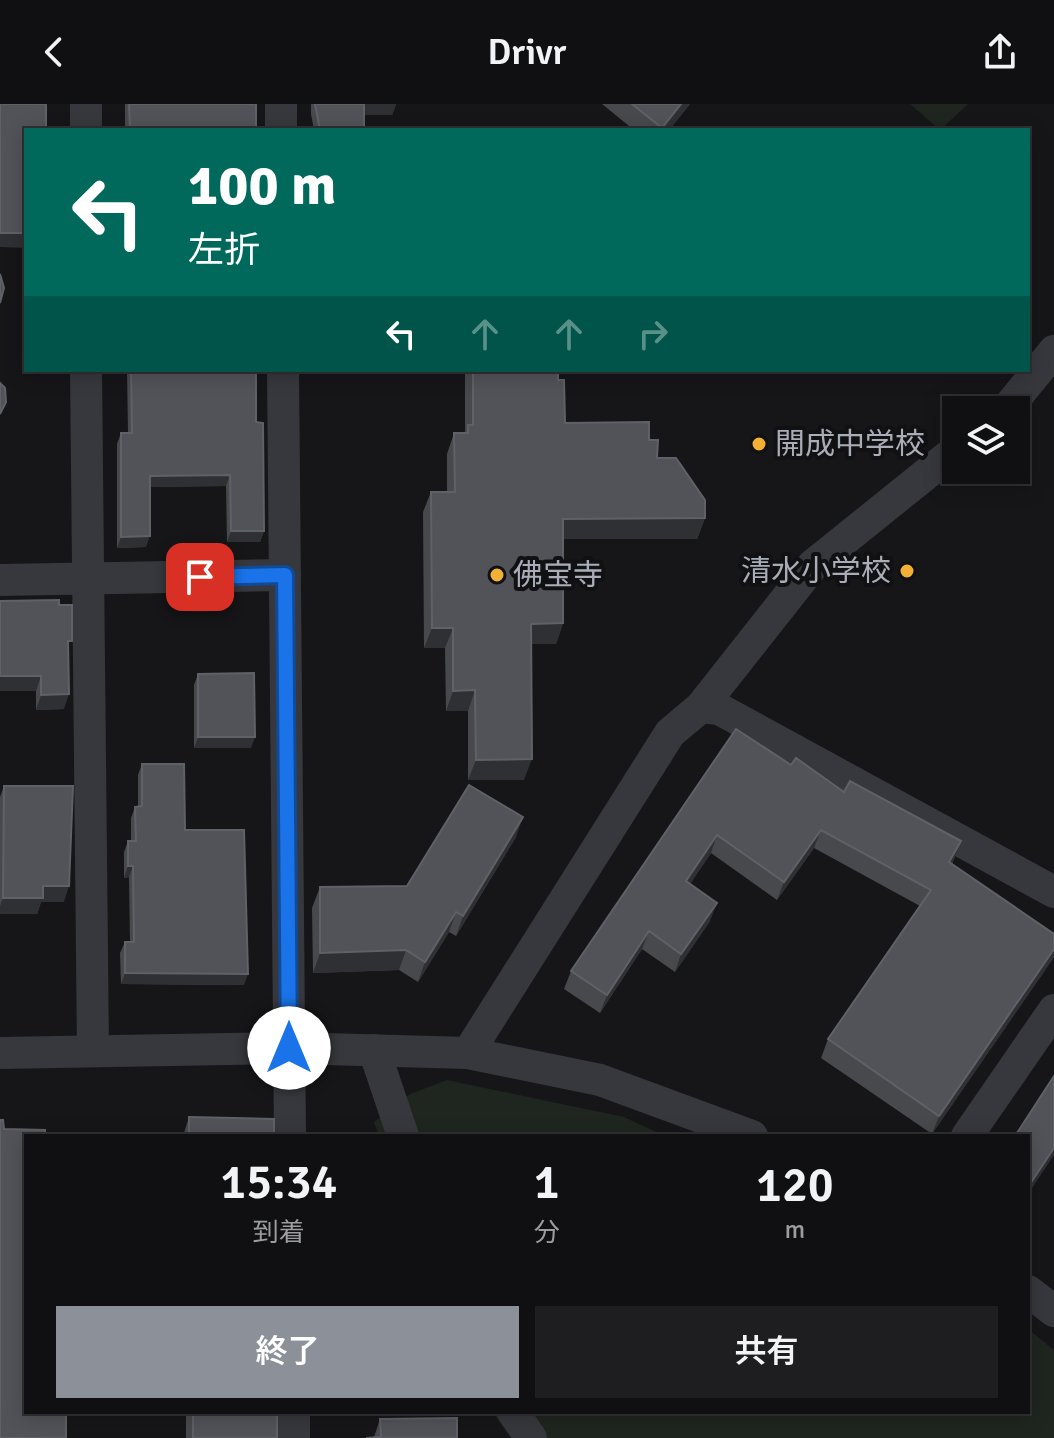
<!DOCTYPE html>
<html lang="ja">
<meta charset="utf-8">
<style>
body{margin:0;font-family:Signika,"Noto Sans JP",sans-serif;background:#1e1e20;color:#f1f3f6;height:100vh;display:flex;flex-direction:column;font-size:30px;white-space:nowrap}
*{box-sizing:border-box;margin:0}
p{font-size:26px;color:#9c9d9f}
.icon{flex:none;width:44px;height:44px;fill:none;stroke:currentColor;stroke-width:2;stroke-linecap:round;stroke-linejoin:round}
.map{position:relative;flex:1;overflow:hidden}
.panel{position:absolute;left:24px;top:1030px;width:1006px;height:280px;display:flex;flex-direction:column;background:#101012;border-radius:0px;box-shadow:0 4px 20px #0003,0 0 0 2px #303032}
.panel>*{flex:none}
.hud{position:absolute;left:24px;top:24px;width:1006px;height:244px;border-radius:0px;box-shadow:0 4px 20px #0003,0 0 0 2px #303032;background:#00695c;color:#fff;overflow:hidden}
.buttons{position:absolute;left:942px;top:292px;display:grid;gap:16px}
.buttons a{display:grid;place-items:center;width:88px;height:88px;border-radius:0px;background:#101012;box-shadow:0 4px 20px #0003,0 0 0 2px #303032;font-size:40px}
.pin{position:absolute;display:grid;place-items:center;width:68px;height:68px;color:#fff;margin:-34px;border-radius:16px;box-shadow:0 4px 12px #0006}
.me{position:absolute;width:88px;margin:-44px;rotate:0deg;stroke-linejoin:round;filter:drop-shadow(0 0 6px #0008)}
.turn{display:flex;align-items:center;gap:28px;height:168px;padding:0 32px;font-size:36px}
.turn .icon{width:104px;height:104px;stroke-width:2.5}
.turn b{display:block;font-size:56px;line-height:68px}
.lanes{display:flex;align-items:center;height:76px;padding:0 32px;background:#0003;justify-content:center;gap:40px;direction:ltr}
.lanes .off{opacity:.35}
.eta{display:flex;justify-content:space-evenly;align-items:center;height:136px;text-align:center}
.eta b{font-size:48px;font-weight:600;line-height:56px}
.cta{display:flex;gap:16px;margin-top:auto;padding:16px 32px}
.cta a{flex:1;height:92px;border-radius:0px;background:#8c9099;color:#fff;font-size:32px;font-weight:600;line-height:92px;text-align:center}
.cta a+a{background:#1e1e20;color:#f1f3f6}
header{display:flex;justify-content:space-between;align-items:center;height:104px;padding:0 32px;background:#101012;font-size:36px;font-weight:600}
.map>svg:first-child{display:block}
.green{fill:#1e261f}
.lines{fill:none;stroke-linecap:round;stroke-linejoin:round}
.minor{stroke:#37383d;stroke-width:32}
.wall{fill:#47494d}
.shaded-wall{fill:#2f3033}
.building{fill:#525359;stroke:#5f6168;stroke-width:2}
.route-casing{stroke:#114b97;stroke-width:20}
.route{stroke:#1a73e8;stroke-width:14}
.poi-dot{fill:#f2b134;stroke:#111113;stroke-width:3}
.labels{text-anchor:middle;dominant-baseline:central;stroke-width:8;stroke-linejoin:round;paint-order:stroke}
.poi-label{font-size:30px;fill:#a8adb8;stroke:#111113;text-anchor:start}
</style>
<header><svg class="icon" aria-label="back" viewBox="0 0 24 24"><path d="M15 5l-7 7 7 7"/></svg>Drivr<svg class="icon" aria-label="share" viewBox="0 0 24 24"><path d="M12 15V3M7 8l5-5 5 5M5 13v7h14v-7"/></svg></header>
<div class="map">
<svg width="1054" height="1334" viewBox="0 0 1054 1334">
<rect width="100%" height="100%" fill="#161618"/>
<g class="green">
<polygon points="910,0 968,0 940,26"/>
<polygon points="447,976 624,1013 665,1032 379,1032 374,1018 410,990"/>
<polygon points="1028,1225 1054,1246 1054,1334 511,1334 492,1308 1028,1308"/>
</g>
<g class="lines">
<g class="minor">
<polyline points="86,0 86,26"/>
<polyline points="281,0 281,26"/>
<polyline points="86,266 93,947"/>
<polyline points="283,266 290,1032"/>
<polyline points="1006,306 1054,247"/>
<polyline points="0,476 285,471"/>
<polyline points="701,603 719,605 1054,788"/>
<polyline points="374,946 403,1032"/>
<polyline points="0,949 289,944 468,949 600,976 752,1032"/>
<polyline points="468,949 670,629 701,603 813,461 956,346"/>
<polyline points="967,1032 1054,906"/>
<polyline points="1028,1187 1054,1207"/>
<polyline points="294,1308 294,1334"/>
<polyline points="513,1308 531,1334"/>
</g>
</g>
<g class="wall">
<rect x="125" y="0" width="131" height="26"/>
<polygon points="311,0 396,0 392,11 364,11 364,26 314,26 311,10"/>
<polygon points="602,0 690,0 669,26 634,26"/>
<polygon points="110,266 256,266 256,318 264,427 260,438 227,438 226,382 150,383 146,443 117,444 117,340 121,329 128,329 127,267 110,267"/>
<polygon points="465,266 558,266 558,276 565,319 649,336 657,354 705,414 697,435 563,435 563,519 556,540 531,540 524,676 468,676 468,607 446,607 445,544 424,544 423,408 431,388 447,388 447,350 454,329 465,329"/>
<polygon points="0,497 59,501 68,548 64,605 36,606 36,587 0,587"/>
<polygon points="198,570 251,644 194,644 194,581"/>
<polygon points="142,660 185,726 244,881 121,880 120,849 125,838 130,838 129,773 124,774 124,748 128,737 131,737 131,714 135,703 138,703 138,671"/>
<polygon points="791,661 844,688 961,737 952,760 1054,853 932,1030 821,954 828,935 920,802 814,744 777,796 711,749 690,780 710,817 675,868 642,845 600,909 564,885 571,867"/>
<polygon points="4,682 64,798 41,798 37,810 0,810 0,693"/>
<polygon points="516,733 456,832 449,828 418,878 399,866 313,869 312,804 320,783 407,782"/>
<polygon points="189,1013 274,1032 183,1032"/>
<rect x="186" y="1308" width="91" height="26"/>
<polygon points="380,1315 457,1334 374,1333"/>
</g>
<g class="shaded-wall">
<polygon points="364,0 396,0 392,11 360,11"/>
<polygon points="681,0 690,0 669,26 661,26"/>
<polygon points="0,129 26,129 26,144 0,143"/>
<polygon points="111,266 128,266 127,267 110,267"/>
<polygon points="230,371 226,382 146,383 150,372"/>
<polygon points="705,414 697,435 555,435 563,415"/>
<polygon points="231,427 264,427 260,438 227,438"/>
<polygon points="150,432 146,443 117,444 121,433"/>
<polygon points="563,519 556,540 523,540 531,520"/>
<polygon points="432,524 453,524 445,544 424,544"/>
<polygon points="0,572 41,572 36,587 0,587"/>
<polygon points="475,586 468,607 446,607 453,587"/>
<polygon points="69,590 64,605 36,606 41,591"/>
<polygon points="198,633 255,633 251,644 194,644"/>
<polygon points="532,655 524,676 468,676 476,656"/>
<polygon points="523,713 516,733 456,832 463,812"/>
<polygon points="821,726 814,744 777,796 784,778"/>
<polygon points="717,731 711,749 680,795 686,777"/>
<polygon points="961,737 954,755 942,776 949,758"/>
<polygon points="128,762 133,762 129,773 124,774"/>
<polygon points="43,782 69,782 64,798 41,798 37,810 0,810 0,802 3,794"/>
<polygon points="717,799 710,817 675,868 681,850"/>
<polygon points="456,808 449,828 418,878 425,858"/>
<polygon points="649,827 642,845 600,909 607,891"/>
<polygon points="1054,845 1054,853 932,1030 939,1012"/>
<polygon points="406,846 399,866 313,869 320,849"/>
<polygon points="125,869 248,870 244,881 121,880"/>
<polygon points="1054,1044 1054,1051 1028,1090 1028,1083"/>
</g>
<g class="building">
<polygon points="0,0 46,0 46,26 26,26 26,129 0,129"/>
<polygon points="129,0 256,0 256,26 130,26"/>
<polygon points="315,0 364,0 364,26 320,26"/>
<polygon points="632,0 681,0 662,24"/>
<polygon points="0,170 4,184 0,199"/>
<polygon points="131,266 256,266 256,318 263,319 264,427 231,427 230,371 150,372 150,432 121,433 121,329 132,329"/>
<polygon points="473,266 558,266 558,276 564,276 565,319 649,318 649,336 658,336 657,354 676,354 705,396 705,414 563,415 563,519 531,520 532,655 476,656 475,586 453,587 453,524 432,524 431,388 455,388 454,329 468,329 468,321 473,321"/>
<polygon points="0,279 5,284 6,298 0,310"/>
<polygon points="59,496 59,501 72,501 72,537 68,537 69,590 41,591 41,572 0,572 0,497"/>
<polygon points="254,569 255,633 198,633 198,570"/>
<polygon points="736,625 791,661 796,654 844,688 850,677 961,737 949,758 1054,830 1054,845 939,1012 828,935 931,786 821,726 784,778 717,731 686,777 717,799 681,850 649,827 607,891 571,867"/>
<polygon points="142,660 184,660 185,726 244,726 248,870 125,869 125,838 134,838 133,762 128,762 128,737 136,737 135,703 142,702"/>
<polygon points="469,681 523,713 463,812 456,808 425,858 406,846 320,849 320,783 407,782"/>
<polygon points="4,682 73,682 69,782 43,782 43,794 3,794"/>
<polygon points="1054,972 1054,1044 1028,1083 1028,1032 1015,1032"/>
<polygon points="189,1013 274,1015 274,1032 189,1032"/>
<polygon points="0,1016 3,1016 4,1025 45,1026 45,1032 26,1032 26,1308 66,1308 66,1334 0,1334"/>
<rect x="193" y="1308" width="84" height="26"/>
<polygon points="457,1314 457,1334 366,1334 381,1333 380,1315"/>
</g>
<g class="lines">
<g class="route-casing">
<polyline id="route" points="200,473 285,471 289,944"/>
</g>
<use href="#route" class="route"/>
</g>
<g class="poi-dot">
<circle cx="759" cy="340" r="8"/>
<circle cx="907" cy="467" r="8"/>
<circle cx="497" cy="471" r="8"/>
</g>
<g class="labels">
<g class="poi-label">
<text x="775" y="340">開成中学校</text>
<text x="891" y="467" text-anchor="end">清水小学校</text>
<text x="513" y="471">佛宝寺</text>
</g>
</g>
</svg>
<div class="buttons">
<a><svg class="icon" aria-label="layers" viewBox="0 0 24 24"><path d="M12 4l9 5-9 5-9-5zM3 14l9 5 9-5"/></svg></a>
</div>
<div class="pin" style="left:200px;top:473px;background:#d93025"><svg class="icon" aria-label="arrive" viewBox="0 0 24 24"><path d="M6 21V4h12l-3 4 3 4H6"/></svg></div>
<svg class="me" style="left:289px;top:944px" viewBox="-20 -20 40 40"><circle r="19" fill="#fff"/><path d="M0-13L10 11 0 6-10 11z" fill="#1a73e8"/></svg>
<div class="hud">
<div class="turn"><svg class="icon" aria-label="left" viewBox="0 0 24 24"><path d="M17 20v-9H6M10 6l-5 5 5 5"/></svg><div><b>100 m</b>左折</div></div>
<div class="lanes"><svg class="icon" aria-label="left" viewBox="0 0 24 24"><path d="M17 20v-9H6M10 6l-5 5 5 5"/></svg><svg class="icon off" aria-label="ahead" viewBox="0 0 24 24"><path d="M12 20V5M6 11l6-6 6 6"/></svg><svg class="icon off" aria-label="ahead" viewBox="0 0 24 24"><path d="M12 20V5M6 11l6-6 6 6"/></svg><svg class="icon off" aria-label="right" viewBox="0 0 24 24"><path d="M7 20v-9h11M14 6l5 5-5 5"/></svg></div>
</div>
<section class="panel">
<div class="eta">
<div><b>15:34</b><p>到着</p></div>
<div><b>1</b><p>分</p></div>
<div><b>120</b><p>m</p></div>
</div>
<div class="cta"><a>終了</a><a>共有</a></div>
</section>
</div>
